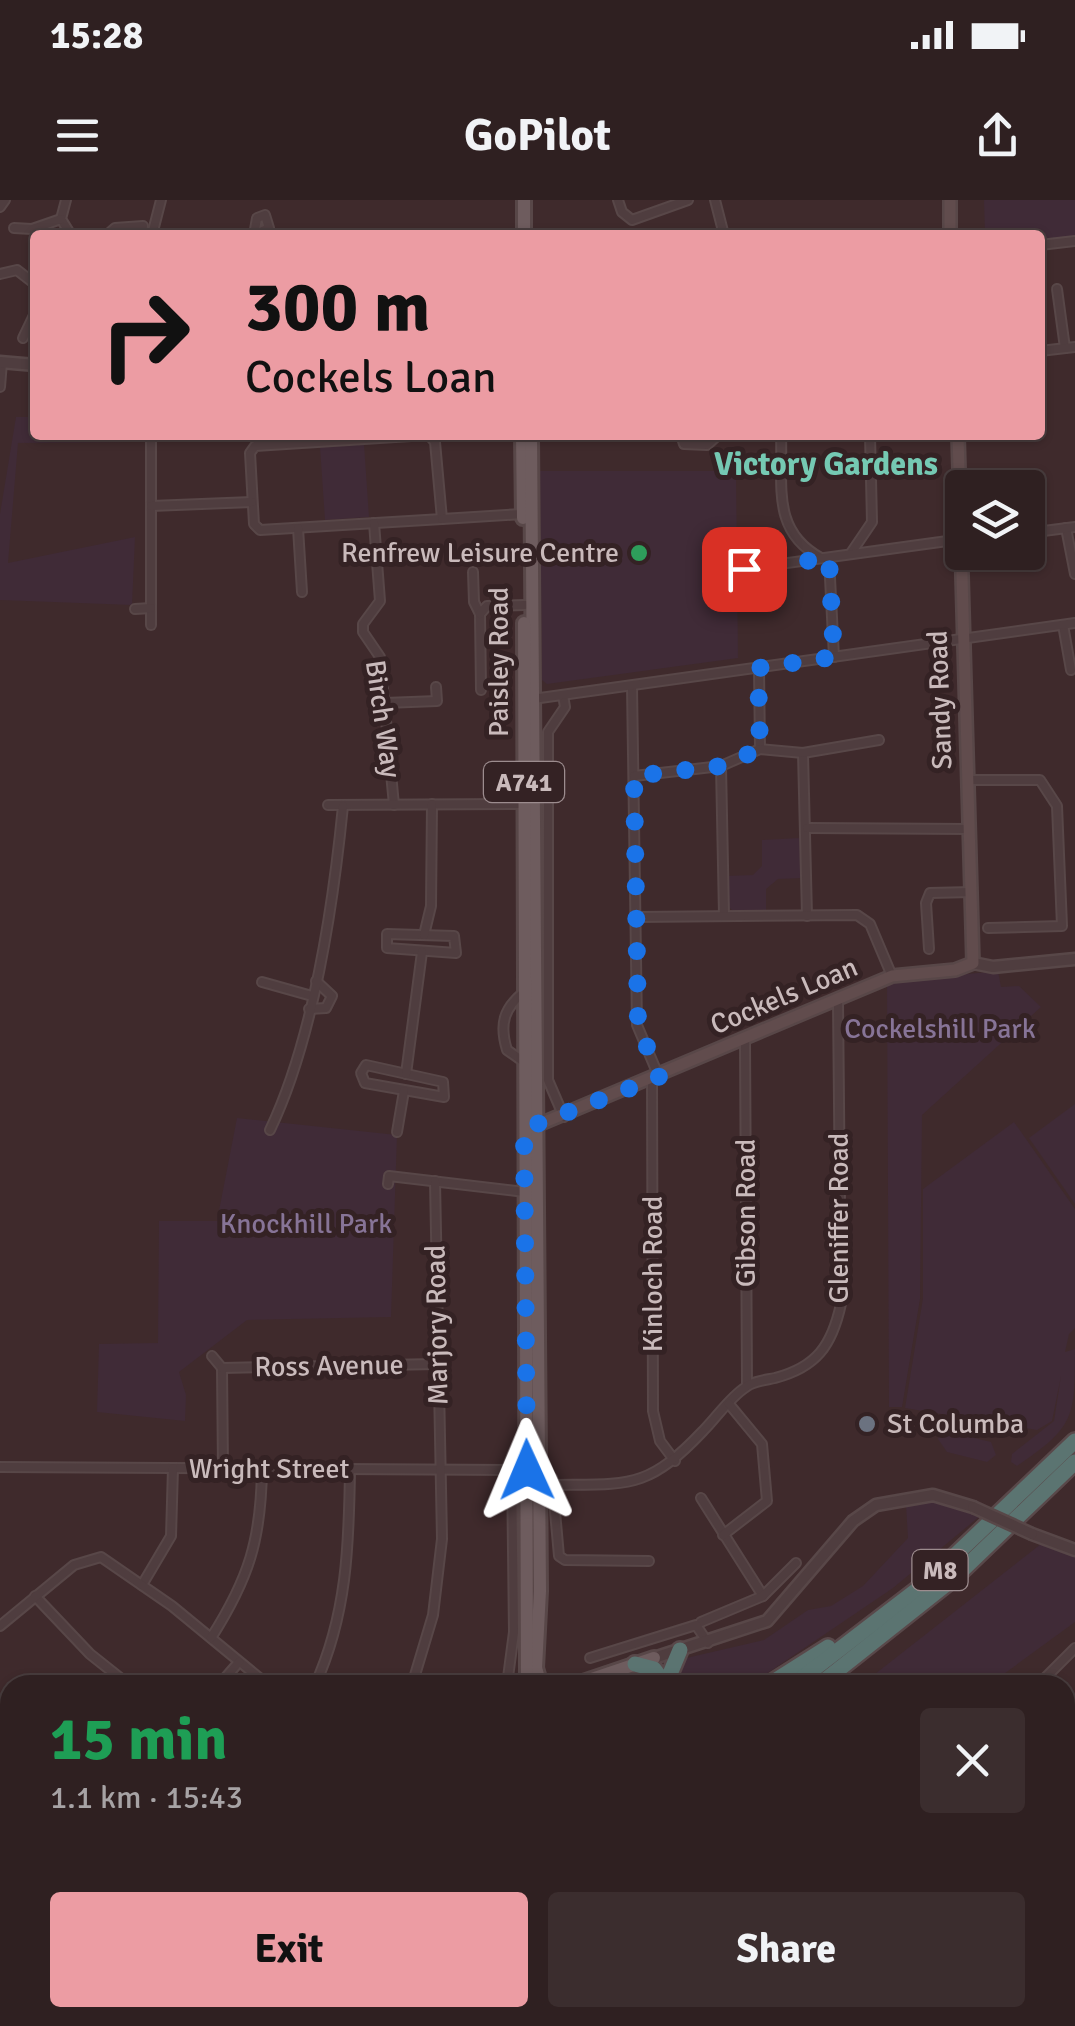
<!DOCTYPE html>
<meta charset="utf-8">
<style>
body{margin:0;font-family:Signika,sans-serif;background:#3b2d2e;color:#f1f3f6;height:100vh;display:flex;flex-direction:column;font-size:38px;white-space:nowrap}
*{box-sizing:border-box;margin:0}
p{font-size:32px;color:#a7a3a5}
.icon{flex:none;width:55px;height:55px;fill:none;stroke:currentColor;stroke-width:2;stroke-linecap:round;stroke-linejoin:round}
.map{position:relative;flex:1;overflow:hidden}
.details{position:absolute;left:0px;top:1475px;width:1075px;height:352px;display:flex;flex-direction:column;background:#2f2021;border-radius:30px 30px 0 0;box-shadow:0 2px 8px #0004,0 0 0 2px #4a3e3f}
.details>*{flex:none}
.banner{position:absolute;left:30px;top:30px;width:1015px;height:210px;border-radius:10px;box-shadow:0 2px 8px #0004,0 0 0 2px #4a3e3f;background:#ec9ca3;color:#111;overflow:hidden}
.buttons{position:absolute;left:945px;top:270px;display:grid;gap:20px}
.buttons a{display:grid;place-items:center;width:100px;height:100px;border-radius:10px;background:#2f2021;box-shadow:0 2px 8px #0004,0 0 0 2px #4a3e3f;font-size:50px}
.pin{position:absolute;display:grid;place-items:center;width:85px;height:85px;color:#fff;margin:-42px;border-radius:20px;box-shadow:0 5px 15px #0006}
.me{position:absolute;width:110px;margin:-55px;rotate:359deg;stroke-linejoin:round;filter:drop-shadow(0 0 8px #0008)}
.turn{display:flex;align-items:center;gap:35px;height:210px;padding:0 50px;font-size:45px}
.turn .icon{width:130px;height:130px;stroke-width:2.5}
.turn b{display:block;font-size:70px;line-height:85px}
.round{display:grid;place-items:center;flex:none;width:105px;height:105px;border-radius:10px;background:#3b2d2e}
.overview{display:flex;align-items:center;justify-content:space-between;height:170px;padding:0 50px}
h1{font-size:60px;font-weight:800;line-height:75px;color:#1e9e55}
.action{display:flex;gap:20px;margin-top:auto;padding:20px 50px}
.action a{flex:1;height:115px;border-radius:10px;background:#ec9ca3;color:#111;font-size:40px;font-weight:800;line-height:115px;text-align:center}
.action a+a{background:#3b2d2e;color:#f1f3f6}
.status{display:flex;justify-content:space-between;align-items:center;height:70px;padding:0 50px;background:#2f2021;direction:ltr}
.status svg{height:28px;fill:currentColor}
header{display:flex;justify-content:space-between;align-items:center;height:130px;padding:0 50px;background:#2f2021;font-size:45px;font-weight:800}
.map>svg:first-child{display:block}
.green{fill:#402b37}
.lines{fill:none;stroke-linecap:round;stroke-linejoin:round}
.minor-casing{stroke:#584748;stroke-width:12}
.tertiary-casing{stroke:#584748;stroke-width:15}
.secondary-casing{stroke:#584748;stroke-width:16}
.primary-casing{stroke:#584748;stroke-width:18}
.motorway-casing{stroke:#59484a;stroke-width:20}
.minor{stroke:#4f3d3f;stroke-width:8}
.tertiary{stroke:#4f3d3f;stroke-width:10}
.secondary{stroke:#614c4d;stroke-width:11}
.primary{stroke:#6e5c5e;stroke-width:12}
.motorway{stroke:#5b7471;stroke-width:15}
.tertiary-bridge-casing{stroke:#584748;stroke-width:15;stroke-linecap:butt}
.tertiary-bridge{stroke:#4f3d3f;stroke-width:10}
.route{stroke:#1a73e8;stroke-width:18;stroke-dasharray:0 32.4}
.leisure-dot{fill:#2e9e5b;stroke:#342224;stroke-width:4}
.worship-dot{fill:#6b7280;stroke:#342224;stroke-width:4}
.labels{text-anchor:middle;dominant-baseline:central;stroke-width:10;stroke-linejoin:round;paint-order:stroke}
.shield{fill:#342224;stroke:#9c8c8e;stroke-width:2.5}
.shield-label{font-size:25px;font-weight:bold;fill:#c9babb}
.poi-label{font-size:28px;fill:#c9babb;stroke:#342224;text-anchor:end}
.street-label{font-size:28px;fill:#c9babb;stroke:#342224}
.park-label{font-size:28px;fill:#877497;stroke:#342224}
.quarter-label{font-size:32px;font-weight:bold;fill:#75c9b3;stroke:#342224}
</style>
<div class="status"><b>15:28</b><svg viewBox="0 0 49 12"><path d="M0 12V9h3v3zM5 12V6h3v6zM10 12V3h3v9zM15 12V0h3v12zM26 1h20v11H26zM47 4h2v5h-2z"/></svg></div>
<header><svg class="icon" aria-label="menu" viewBox="0 0 24 24"><path d="M4 6h16M4 12h16M4 18h16"/></svg>GoPilot<svg class="icon" aria-label="share" viewBox="0 0 24 24"><path d="M12 15V3M7 8l5-5 5 5M5 13v7h14v-7"/></svg></header>
<div class="map">
<svg width="1075" height="1826" viewBox="0 0 1075 1826">
<rect width="100%" height="100%" fill="#3f2a2c"/>
<g class="green">
<polygon points="984,0 1075,0 1075,37 1040,42 1040,35 985,35"/>
<polygon points="16,217 35,217 35,235 133,235 133,242 18,243 8,363 135,337 132,405 0,400 0,314"/>
<polygon points="364,244 369,317 325,320 320,247"/>
<polygon points="540,271 736,271 738,458 547,484 542,480"/>
<polygon points="800,638 802,678 778,679 766,689 766,712 736,714 726,704 726,676 753,675 762,666 762,640"/>
<polygon points="998,771 1001,787 1019,786 1041,807 922,915 920,1099 902,1207 889,1207 887,782"/>
<polygon points="1075,904 1075,1004 1029,938"/>
<polygon points="237,918 397,935 391,1117 247,1120 179,1172 186,1195 185,1221 97,1212 99,1144 158,1143 159,1021 217,1021"/>
<path d="M1014,922L1075,1009V1128L1069,1134L1065,1152L1075,1149C1075,1217 1075,1227 1017,1266L1011,1262L1012,1254L1054,1221L1061,1176L1052,1221L1037,1230L905,1208L923,1098V989Z"/>
<polygon points="942,1230 991,1242 996,1255 987,1262 947,1252 938,1239"/>
<polygon points="929,1301 980,1316 893,1388 750,1485 688,1485 675,1471 682,1459 764,1440 808,1410 831,1406 863,1386 908,1338 906,1305"/>
<polygon points="1041,1344 1075,1357 1075,1422 997,1479 999,1485 861,1485"/>
<polygon points="1065,1755 1075,1816 1064,1824 1052,1824 1045,1818 1065,1818"/>
</g>
<g class="lines">
<g class="minor-casing">
<g id="minor">
<polyline points="66,0 61,19 71,35"/>
<polyline points="618,0 622,12 632,20 688,0"/>
<polyline points="715,0 724,35"/>
<polyline points="0,7 5,0"/>
<polygon points="265,15 269,28 254,35 257,18"/>
<polyline points="14,28 32,29 61,19"/>
<polyline points="107,35 115,28 143,26"/>
<polyline points="152,35 161,0"/>
<polyline points="1040,45 1075,41"/>
<polyline points="0,74 17,70 35,84"/>
<polyline points="1057,89 1065,148"/>
<polyline points="23,138 35,113"/>
<polyline points="1040,151 1075,147"/>
<polyline points="0,187 2,162"/>
<polyline points="151,235 151,425"/>
<polyline points="427,235 255,246 250,253 254,324 260,330 442,319 435,242 429,235"/>
<polyline points="681,235 684,244 707,245 718,235"/>
<path d="M781,235C783,286 771,331 821,358"/>
<polyline points="746,270 782,269"/>
<polyline points="151,306 252,302"/>
<polyline points="442,319 522,314"/>
<polyline points="374,323 380,401 363,424 363,432 380,457 394,605"/>
<polyline points="298,328 302,392"/>
<polyline points="1066,328 1075,374"/>
<polyline points="1028,333 1075,327"/>
<polyline points="851,353 872,322 870,235"/>
<polyline points="829,358 834,457"/>
<polyline points="744,369 962,339"/>
<polyline points="473,372 474,402 480,414 481,490"/>
<polyline points="135,409 151,408"/>
<polyline points="480,414 487,406 525,405"/>
<polyline points="1063,425 1071,470"/>
<polyline points="759,468 760,549"/>
<polyline points="632,486 637,825 659,877"/>
<polyline points="563,495 565,507 548,532 548,880 564,917"/>
<polyline points="533,499 1075,423"/>
<polyline points="385,503 437,501 436,487"/>
<polyline points="803,553 807,716"/>
<polyline points="721,566 724,715"/>
<polyline points="634,576 721,566 760,549 803,553 879,540"/>
<polyline points="967,580 1040,580 1057,606 1062,726 988,728"/>
<polyline points="328,605 525,604"/>
<polyline points="807,628 969,629"/>
<polyline points="637,717 857,715 870,724 892,776"/>
<polygon points="387,734 454,736 456,753 387,748"/>
<polyline points="424,735 431,706 432,604"/>
<polyline points="929,749 926,703 930,693 972,692"/>
<polyline points="262,782 312,796"/>
<path d="M524,792C504,808 499,824 507,850L524,862"/>
<polyline points="309,809 326,808 332,796 316,781"/>
<polyline points="745,841 747,1185"/>
<polygon points="366,865 443,882 444,897 365,883 361,873"/>
<polyline points="406,874 422,752"/>
<polyline points="652,880 653,1211 660,1241 675,1261"/>
<path d="M270,930C314,838 333,707 343,606"/>
<polyline points="397,932 404,891"/>
<polyline points="388,984 389,976 525,992"/>
<polyline points="212,1156 222,1168 223,1269"/>
<polyline points="222,1168 437,1164"/>
<polyline points="0,1267 529,1270"/>
<polyline points="552,1278 559,1356 565,1360 649,1361"/>
<path d="M552,1285C629,1284 647,1290 703,1231C717,1217 730,1197 746,1187C753,1181 766,1180 775,1178C817,1167 832,1145 841,1104L838,802"/>
<polyline points="701,1298 763,1396"/>
<polyline points="723,1335 767,1301 762,1244 729,1204"/>
<polyline points="142,1385 171,1336 173,1268"/>
<polyline points="35,1396 90,1454 129,1485"/>
<polyline points="701,1422 763,1396 796,1363"/>
<polyline points="0,1426 74,1365 101,1357 172,1406 268,1485"/>
<path d="M211,1438C249,1378 261,1340 262,1269"/>
<polyline points="590,1458 696,1425 708,1443"/>
<polyline points="219,1485 239,1462"/>
<path d="M315,1485C347,1415 349,1345 350,1269"/>
<polyline points="412,1485 433,1415 442,1339 435,981"/>
<polyline points="507,1485 514,1432 512,1270"/>
<polyline points="1038,1485 1075,1448"/>
<polyline points="0,1512 10,1515"/>
<polyline points="1065,1581 1075,1580"/>
<polyline points="0,1595 10,1601"/>
<polyline points="1065,1734 1075,1802"/>
<polyline points="704,1818 707,1826"/>
<polyline points="1039,1818 1040,1826"/>
<polyline points="379,1826 382,1818"/>
<polyline points="476,1826 480,1818"/>
<polyline points="617,1826 641,1818"/>
</g>
</g>
<g class="tertiary-casing">
<g id="tertiary">
<polyline points="0,162 35,165"/>
<polyline points="973,763 993,767 1075,759"/>
<polyline points="1032,1334 1075,1350"/>
<polyline points="654,1458 767,1421 853,1321 876,1305 933,1295 973,1307"/>
</g>
</g>
<g class="secondary-casing">
<g id="secondary">
<polyline points="950,0 950,35"/>
<polyline points="528,929 892,776 955,770 973,763 958,235"/>
</g>
</g>
<g class="primary-casing">
<g id="primary">
<polyline points="524,0 524,35"/>
<polyline points="522,235 523,318"/>
<polyline points="531,235 540,1391 536,1468 541,1485"/>
<polyline points="524,423 527,1485"/>
<polyline points="574,1485 654,1458"/>
<polyline points="355,1826 357,1818"/>
<polyline points="366,1826 370,1818"/>
</g>
</g>
<g class="motorway-casing">
<g id="motorway">
<polyline points="635,1464 654,1469 666,1485"/>
<polyline points="670,1474 680,1450"/>
<polyline points="768,1485 828,1447"/>
<polyline points="793,1485 926,1383 1075,1241"/>
<polyline points="819,1485 954,1378 1075,1262"/>
<polyline points="276,1818 284,1826"/>
<polyline points="66,1826 88,1818"/>
<polyline points="122,1826 149,1818"/>
</g>
</g>
<use href="#minor" class="minor"/>
<use href="#tertiary" class="tertiary"/>
<use href="#secondary" class="secondary"/>
<use href="#primary" class="primary"/>
<use href="#motorway" class="motorway"/>
<g class="tertiary-bridge-casing">
<polyline id="tertiary-bridge" points="973,1307 1032,1334"/>
</g>
<use href="#tertiary-bridge" class="tertiary-bridge"/>
</g>
<g class="lines">
<polyline class="route" points="527,1270 524,929 659,877 638,824 634,576 721,566 760,549 758,468 834,457 829,358 744,369"/>
</g>
<circle class="leisure-dot" cx="639" cy="353" r="10"/>
<circle class="worship-dot" cx="867" cy="1224" r="10"/>
<g class="labels">
<g class="shield">
<rect x="484" y="562" width="80" height="40" rx="8"/>
<rect x="912.5" y="1350" width="55" height="40" rx="8"/>
</g>
<g class="shield-label">
<text x="524" y="582">A741</text>
<text x="940" y="1370">M8</text>
</g>
<g class="poi-label">
<text x="619" y="353">Renfrew Leisure Centre</text>
<text x="887" y="1224" text-anchor="start">St Columba</text>
</g>
<g class="street-label">
<text transform="translate(499 462) rotate(-90)">Paisley Road</text>
<text transform="translate(940 500) rotate(-92)">Sandy Road</text>
<text transform="translate(383 519) rotate(82)">Birch Way</text>
<text transform="translate(784 796) rotate(-23)">Cockels Loan</text>
<text transform="translate(746 1013) rotate(-90)">Gibson Road</text>
<text transform="translate(839 1018) rotate(-90)">Gleniffer Road</text>
<text transform="translate(653 1074) rotate(-90)">Kinloch Road</text>
<text transform="translate(437 1125) rotate(-91)">Marjory Road</text>
<text transform="translate(329 1166) rotate(-1)">Ross Avenue</text>
<text x="269" y="1269">Wright Street</text>
</g>
<g class="park-label">
<text x="940" y="829">Cockelshill Park</text>
<text x="306" y="1024">Knockhill Park</text>
</g>
<g class="quarter-label">
<text x="826" y="264">Victory Gardens</text>
</g>
</g>
</svg>
<div class="buttons">
<a><svg class="icon" aria-label="layers" viewBox="0 0 24 24"><path d="M12 4l9 5-9 5-9-5zM3 14l9 5 9-5"/></svg></a>
</div>
<div class="pin" style="left:744px;top:369px;background:#d93025"><svg class="icon" aria-label="arrive" viewBox="0 0 24 24"><path d="M6 21V4h12l-3 4 3 4H6"/></svg></div>
<svg class="me" style="left:527px;top:1270px" viewBox="-20 -20 40 40"><path d="M0-17L14 15 0 8-14 15z" fill="#1a73e8" stroke="#fff" stroke-width="4"/></svg>
<div class="banner">
<div class="turn"><svg class="icon" aria-label="right" viewBox="0 0 24 24"><path d="M7 20v-9h11M14 6l5 5-5 5"/></svg><div><b>300 m</b>Cockels Loan</div></div>
</div>
<section class="details">
<div class="overview"><div><h1>15 min</h1><p>1.1 km · 15:43</p></div><a class="round"><svg class="icon" aria-label="close" viewBox="0 0 24 24"><path d="M6 6l12 12M18 6L6 18"/></svg></a></div>
<div class="action"><a>Exit</a><a>Share</a></div>
</section>
</div>
